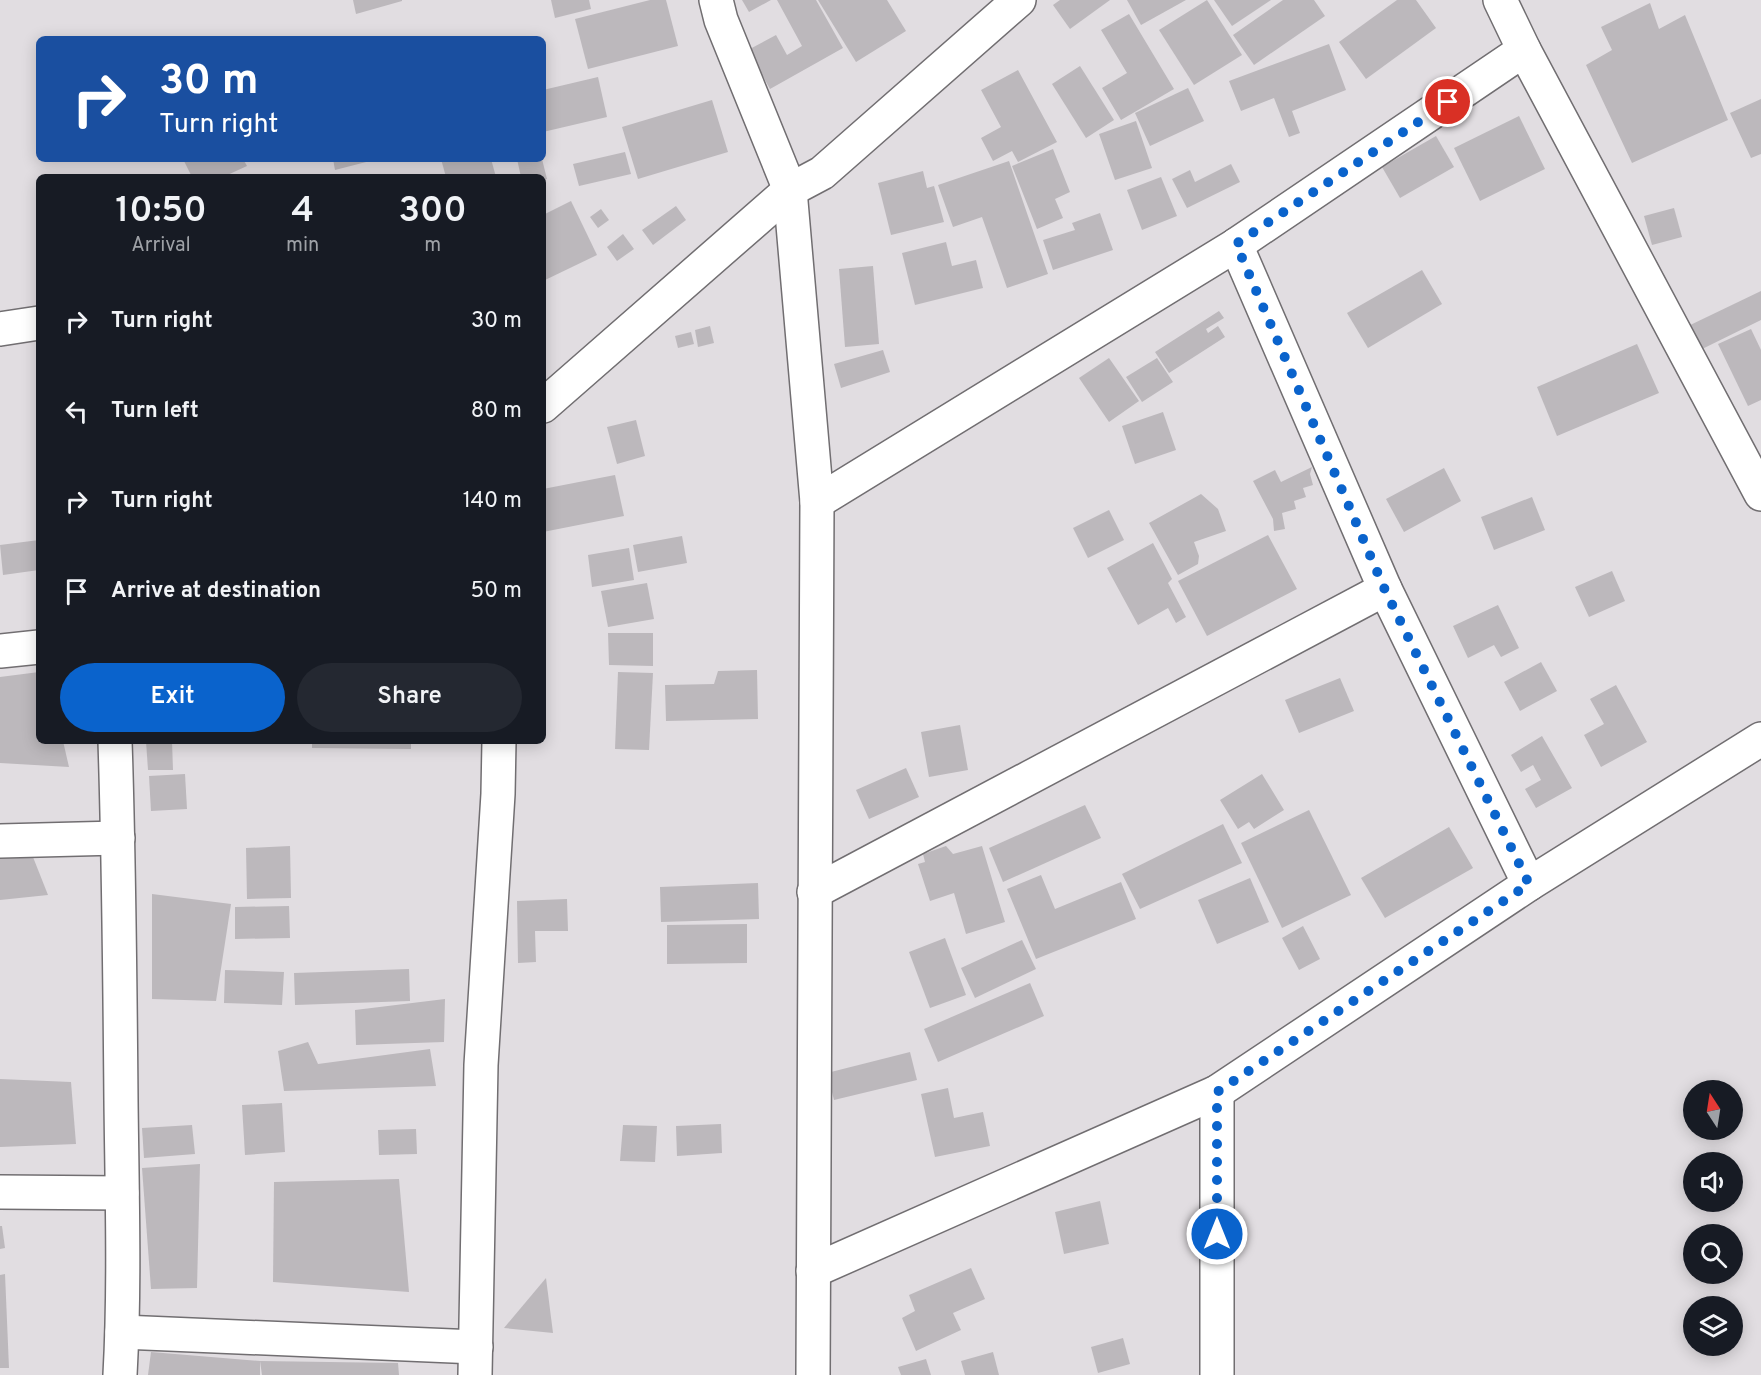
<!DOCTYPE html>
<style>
body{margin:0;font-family:Overpass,sans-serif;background:#242831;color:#f1f3f6;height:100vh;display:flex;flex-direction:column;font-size:22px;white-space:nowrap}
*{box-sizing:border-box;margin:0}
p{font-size:20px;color:#9ea1a6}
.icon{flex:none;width:33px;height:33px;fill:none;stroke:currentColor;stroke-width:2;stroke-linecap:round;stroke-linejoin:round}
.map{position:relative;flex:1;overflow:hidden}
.drawer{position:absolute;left:36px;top:174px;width:510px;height:570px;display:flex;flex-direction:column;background:#171b24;border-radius:9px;box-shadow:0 3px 15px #0003}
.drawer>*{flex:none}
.top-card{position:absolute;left:36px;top:36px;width:510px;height:126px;border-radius:9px;box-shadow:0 3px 15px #0003;background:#1a4fa0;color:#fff;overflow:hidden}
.needle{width:39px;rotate:348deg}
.controls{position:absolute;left:1683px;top:1080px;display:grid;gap:12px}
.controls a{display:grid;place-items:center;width:60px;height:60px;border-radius:50%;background:#171b24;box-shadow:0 3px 15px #0003;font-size:30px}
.pin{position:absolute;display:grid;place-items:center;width:51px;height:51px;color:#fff;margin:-26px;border:3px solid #fff;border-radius:50%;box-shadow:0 2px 6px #0007}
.me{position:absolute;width:66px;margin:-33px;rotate:0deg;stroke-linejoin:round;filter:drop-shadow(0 0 4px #0008)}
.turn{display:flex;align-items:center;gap:21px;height:126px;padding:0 24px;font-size:27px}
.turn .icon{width:78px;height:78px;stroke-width:2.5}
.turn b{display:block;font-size:42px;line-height:51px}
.eta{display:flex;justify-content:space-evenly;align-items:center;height:102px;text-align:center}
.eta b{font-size:36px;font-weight:600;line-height:42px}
.action{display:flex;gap:12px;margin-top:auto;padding:12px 24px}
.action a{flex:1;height:69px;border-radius:36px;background:#0a63cc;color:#fff;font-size:24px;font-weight:600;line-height:69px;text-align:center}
.action a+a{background:#242831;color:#f1f3f6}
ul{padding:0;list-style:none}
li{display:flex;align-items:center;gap:18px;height:90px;padding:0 24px}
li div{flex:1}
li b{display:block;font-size:22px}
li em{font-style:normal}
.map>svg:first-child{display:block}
.building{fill:#bcb8bc}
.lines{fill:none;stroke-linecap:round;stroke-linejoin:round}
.street-casing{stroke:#716e71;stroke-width:36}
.street{stroke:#fff;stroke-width:33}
.route{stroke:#0a63cc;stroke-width:10;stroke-dasharray:0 18}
</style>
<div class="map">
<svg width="1761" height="1375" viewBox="0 0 1761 1375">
<rect width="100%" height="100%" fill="#e1dde1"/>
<g class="building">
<polygon points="353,0 402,0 402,1 356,14"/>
<polygon points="551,0 589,0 591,9 555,18"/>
<polygon points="650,0 666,0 678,46 588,69 575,19"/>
<polygon points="742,0 771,0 749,12"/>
<polygon points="777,0 816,0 843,48 770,89 748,50 776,35 787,55 802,46"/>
<polygon points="818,0 887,0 906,31 856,62"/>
<polygon points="1060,0 1110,0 1070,29 1053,5"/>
<polygon points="1127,0 1186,0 1141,25"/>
<polygon points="1207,0 1242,55 1194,85 1159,30"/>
<polygon points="1214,0 1271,0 1232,26"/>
<polygon points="1283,0 1314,0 1325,16 1254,65 1233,35"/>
<polygon points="1397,0 1416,0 1436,28 1366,79 1339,42"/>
<polygon points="1650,3 1659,29 1685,15 1728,120 1632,163 1586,65 1612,50 1601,27"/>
<polygon points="1129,14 1174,89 1121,120 1102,88 1127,73 1101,30"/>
<polygon points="1329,44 1346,90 1292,111 1300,133 1289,137 1274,98 1241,111 1229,81"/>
<polygon points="1080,66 1114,120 1086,138 1052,84"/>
<polygon points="1018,70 1057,142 1018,162 1012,151 993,161 981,138 1001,127 981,90"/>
<polygon points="598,77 607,117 543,132 543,90"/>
<polygon points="1188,88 1204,121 1150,146 1135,113"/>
<polygon points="1761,99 1761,154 1751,158 1730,113"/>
<polygon points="712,100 728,152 638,179 622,127"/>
<polygon points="1519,116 1545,169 1480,201 1454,148"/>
<polygon points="1136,121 1152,168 1115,180 1099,134"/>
<polygon points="1436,136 1454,167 1400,198 1382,167"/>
<polygon points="1053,149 1070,192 1055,199 1063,218 1037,229 1012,166"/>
<polygon points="625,152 631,174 579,186 573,164"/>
<polygon points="188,159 243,159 247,166 223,177 192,177 184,161"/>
<polygon points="333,159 374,159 374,160 335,170"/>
<polygon points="441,159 491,159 496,177 446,177"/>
<polygon points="517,159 542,159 547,179 543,180 543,177 521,177"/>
<polygon points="1009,161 1048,274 1007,288 982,217 953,227 938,185"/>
<polygon points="1231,164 1240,182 1187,208 1172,179 1190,170 1195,182"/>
<polygon points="923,171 927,188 934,186 944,222 891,235 878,183"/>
<polygon points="1161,177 1177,216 1142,230 1127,190"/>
<polygon points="571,201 597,255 543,281 543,215"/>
<polygon points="676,206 686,220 653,245 642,230"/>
<polygon points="1674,208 1682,237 1652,245 1644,216"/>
<polygon points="601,209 609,220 598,228 590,217"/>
<polygon points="1100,213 1113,250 1053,270 1043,240 1075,230 1072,223"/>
<polygon points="623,234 634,249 617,261 607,247"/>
<polygon points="946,242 952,266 976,260 983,288 915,305 902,253"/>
<polygon points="873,266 879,344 845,347 839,269"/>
<polygon points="1422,270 1442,304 1368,348 1347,313"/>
<polygon points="1761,291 1761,320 1696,352 1684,328"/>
<polygon points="1219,311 1224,318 1206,329 1208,333 1218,326 1225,337 1169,373 1155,352"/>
<polygon points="710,326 714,343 698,347 695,330"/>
<polygon points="1751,329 1761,350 1761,400 1748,406 1718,344"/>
<polygon points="691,332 694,344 678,348 675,336"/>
<polygon points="1637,344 1659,393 1557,436 1537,387"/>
<polygon points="883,350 890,372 841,388 834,364"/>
<polygon points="1109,358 1139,401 1109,422 1079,378"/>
<polygon points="1157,358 1173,382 1142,402 1126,377"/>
<polygon points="1163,412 1176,450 1135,464 1122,426"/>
<polygon points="636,420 645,456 617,464 607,427"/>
<polygon points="1312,467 1310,474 1313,485 1303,488 1306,497 1294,501 1296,509 1282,513 1285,529 1274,531 1273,519 1253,481 1275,470 1281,482"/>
<polygon points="1444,468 1461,501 1404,532 1386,499"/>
<polygon points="615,475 624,516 543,532 543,489"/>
<polygon points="1201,494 1218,509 1226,531 1194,542 1199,556 1198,564 1178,575 1149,523"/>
<polygon points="1532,497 1545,530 1494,550 1481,517"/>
<polygon points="1109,510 1124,540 1088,558 1073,528"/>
<polygon points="1268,535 1297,589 1207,636 1178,581"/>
<polygon points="682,536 687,563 638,572 633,545"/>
<polygon points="39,540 39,570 3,575 0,545"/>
<polygon points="1153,543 1172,579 1168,583 1186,617 1176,623 1168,608 1138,625 1107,568"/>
<polygon points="629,548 634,580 592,587 588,555"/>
<polygon points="1612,571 1625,601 1589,617 1575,587"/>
<polygon points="647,583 654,619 608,627 601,591"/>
<polygon points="1498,605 1519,648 1501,657 1494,645 1468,658 1453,626"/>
<polygon points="608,633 653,633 653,666 609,665"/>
<polygon points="1541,662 1557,691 1520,711 1504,682"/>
<polygon points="757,670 758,719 666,721 665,685 714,684 718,671"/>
<polygon points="39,672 39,741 63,741 69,767 0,763 0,677"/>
<polygon points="618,672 653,673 649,750 615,749"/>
<polygon points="1340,678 1354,711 1299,733 1285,700"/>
<polygon points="1616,685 1647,742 1601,767 1584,735 1604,724 1590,699"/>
<polygon points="960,725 968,770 929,777 921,732"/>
<polygon points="1542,736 1572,788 1536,808 1525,789 1541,780 1533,765 1521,772 1511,755"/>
<polygon points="146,741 172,741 173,770 148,770"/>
<polygon points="312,741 411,741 411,749 312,748"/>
<polygon points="906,768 919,797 869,819 856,790"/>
<polygon points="185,774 187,809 151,811 149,776"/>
<polygon points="1262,774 1284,810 1254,829 1249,822 1238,829 1220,800"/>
<polygon points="1085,805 1101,838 1003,882 989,848"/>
<polygon points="1309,810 1351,895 1282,928 1241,843"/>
<polygon points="1223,824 1242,863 1140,909 1122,874"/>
<polygon points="1449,827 1473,868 1385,918 1361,878"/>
<polygon points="290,846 291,898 247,899 246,848"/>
<polygon points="946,846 953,854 982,846 1005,922 966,934 954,893 930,901 918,864 925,862 923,854"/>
<polygon points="29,847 48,895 0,900 0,854"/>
<polygon points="1041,875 1055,909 1121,882 1136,919 1036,959 1007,889"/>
<polygon points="1250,878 1269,922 1217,944 1198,900"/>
<polygon points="758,883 759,919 661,922 660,887"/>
<polygon points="152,894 231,904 216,1001 152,999"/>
<polygon points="567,899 568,931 535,931 536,962 518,963 517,901"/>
<polygon points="289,906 290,938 235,939 235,907"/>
<polygon points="747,924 747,963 667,964 667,925"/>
<polygon points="1303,926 1320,959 1299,970 1282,938"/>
<polygon points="945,938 966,995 930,1008 909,952"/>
<polygon points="1022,940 1036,969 975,998 961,968"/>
<polygon points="409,969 410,1001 295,1005 294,973"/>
<polygon points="225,970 284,972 282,1005 224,1003"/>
<polygon points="1030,983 1044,1016 938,1062 924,1029"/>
<polygon points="445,999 444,1042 356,1045 355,1010"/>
<polygon points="308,1042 318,1064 430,1049 436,1086 284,1091 278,1051"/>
<polygon points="910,1052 917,1080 834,1100 827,1073"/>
<polygon points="0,1079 71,1082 76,1144 0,1147"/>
<polygon points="948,1088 954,1118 983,1112 990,1146 935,1157 921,1094"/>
<polygon points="282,1103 285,1152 245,1155 242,1105"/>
<polygon points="721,1124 722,1153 677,1156 676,1126"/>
<polygon points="192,1125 195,1154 144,1158 142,1128"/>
<polygon points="623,1125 657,1126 655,1162 620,1161"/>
<polygon points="416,1129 417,1154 379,1155 378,1130"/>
<polygon points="200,1164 197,1288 151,1289 142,1168"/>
<polygon points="399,1179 409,1292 273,1282 274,1182"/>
<polygon points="1100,1201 1109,1244 1064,1254 1055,1212"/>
<polygon points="0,1226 2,1226 5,1248 0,1249"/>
<polygon points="971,1268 985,1299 953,1313 961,1330 916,1351 902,1318 915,1311 909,1295"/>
<polygon points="5,1274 9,1368 0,1368 0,1275"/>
<polygon points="546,1278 553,1333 504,1328"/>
<polygon points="1123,1338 1130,1364 1098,1373 1091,1347"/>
<polygon points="151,1352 260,1361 260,1375 148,1375"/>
<polygon points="993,1352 999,1375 965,1375 961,1361"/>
<polygon points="926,1359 931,1375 901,1375 898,1367"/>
<polygon points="260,1361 398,1363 399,1375 262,1375"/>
</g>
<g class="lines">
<g class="street-casing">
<g id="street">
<polyline points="716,0 721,20 790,190 817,502 813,1375"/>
<polyline points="1500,0 1524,50 1761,494"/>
<polyline points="1236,245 1385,589 1529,884"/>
<polyline points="0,329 39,323"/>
<polyline points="543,406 790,190 822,173 1019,0"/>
<polyline points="817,502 1236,245 1524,50"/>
<polyline points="0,651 39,647"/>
<path d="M115,741C119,861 120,981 121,1101C122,1192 125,1284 120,1375"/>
<polyline points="0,841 118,838"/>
<polyline points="814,892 1385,589"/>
<polyline points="1217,1092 1217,1375"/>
<polyline points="0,1192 122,1193"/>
<polyline points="813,1271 1217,1092 1529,884 1761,739"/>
<polyline points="122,1332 476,1347"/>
<polyline points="475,1375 481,1065 498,794 499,741"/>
</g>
</g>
<use href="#street" class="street"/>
</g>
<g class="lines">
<polyline class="route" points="1217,1234 1217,1092 1529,884 1385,590 1236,244 1448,102"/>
</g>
</svg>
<div class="controls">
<a><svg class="needle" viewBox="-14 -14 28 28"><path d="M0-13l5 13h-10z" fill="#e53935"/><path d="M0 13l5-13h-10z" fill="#9ea1a6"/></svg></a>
<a><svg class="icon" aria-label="sound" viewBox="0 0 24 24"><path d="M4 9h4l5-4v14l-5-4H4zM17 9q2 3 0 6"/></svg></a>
<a><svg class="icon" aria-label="search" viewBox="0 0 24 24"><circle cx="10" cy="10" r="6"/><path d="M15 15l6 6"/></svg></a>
<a><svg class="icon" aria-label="layers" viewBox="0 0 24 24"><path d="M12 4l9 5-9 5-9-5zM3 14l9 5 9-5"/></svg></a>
</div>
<div class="pin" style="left:1448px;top:102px;background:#d93025"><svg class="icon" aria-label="arrive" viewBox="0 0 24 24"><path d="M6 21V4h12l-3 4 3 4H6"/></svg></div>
<svg class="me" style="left:1217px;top:1234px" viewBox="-20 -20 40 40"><circle r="17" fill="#0a63cc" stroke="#fff" stroke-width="3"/><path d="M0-11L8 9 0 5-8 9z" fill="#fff"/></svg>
<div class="top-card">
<div class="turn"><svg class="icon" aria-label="right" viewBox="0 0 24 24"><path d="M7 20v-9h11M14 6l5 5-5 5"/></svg><div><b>30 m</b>Turn right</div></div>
</div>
<section class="drawer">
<div class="eta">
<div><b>10:50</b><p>Arrival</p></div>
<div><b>4</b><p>min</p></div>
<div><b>300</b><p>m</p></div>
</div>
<ul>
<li><svg class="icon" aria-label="right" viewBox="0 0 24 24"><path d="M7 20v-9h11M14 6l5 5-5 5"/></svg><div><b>Turn right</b></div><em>30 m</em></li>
<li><svg class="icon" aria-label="left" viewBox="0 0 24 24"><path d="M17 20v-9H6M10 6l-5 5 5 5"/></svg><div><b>Turn left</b></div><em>80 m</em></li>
<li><svg class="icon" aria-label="right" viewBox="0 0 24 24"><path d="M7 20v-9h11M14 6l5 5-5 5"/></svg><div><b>Turn right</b></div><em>140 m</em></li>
<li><svg class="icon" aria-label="arrive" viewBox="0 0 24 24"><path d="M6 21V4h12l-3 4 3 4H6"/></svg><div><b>Arrive at destination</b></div><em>50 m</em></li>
</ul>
<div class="action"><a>Exit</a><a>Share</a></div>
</section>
</div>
